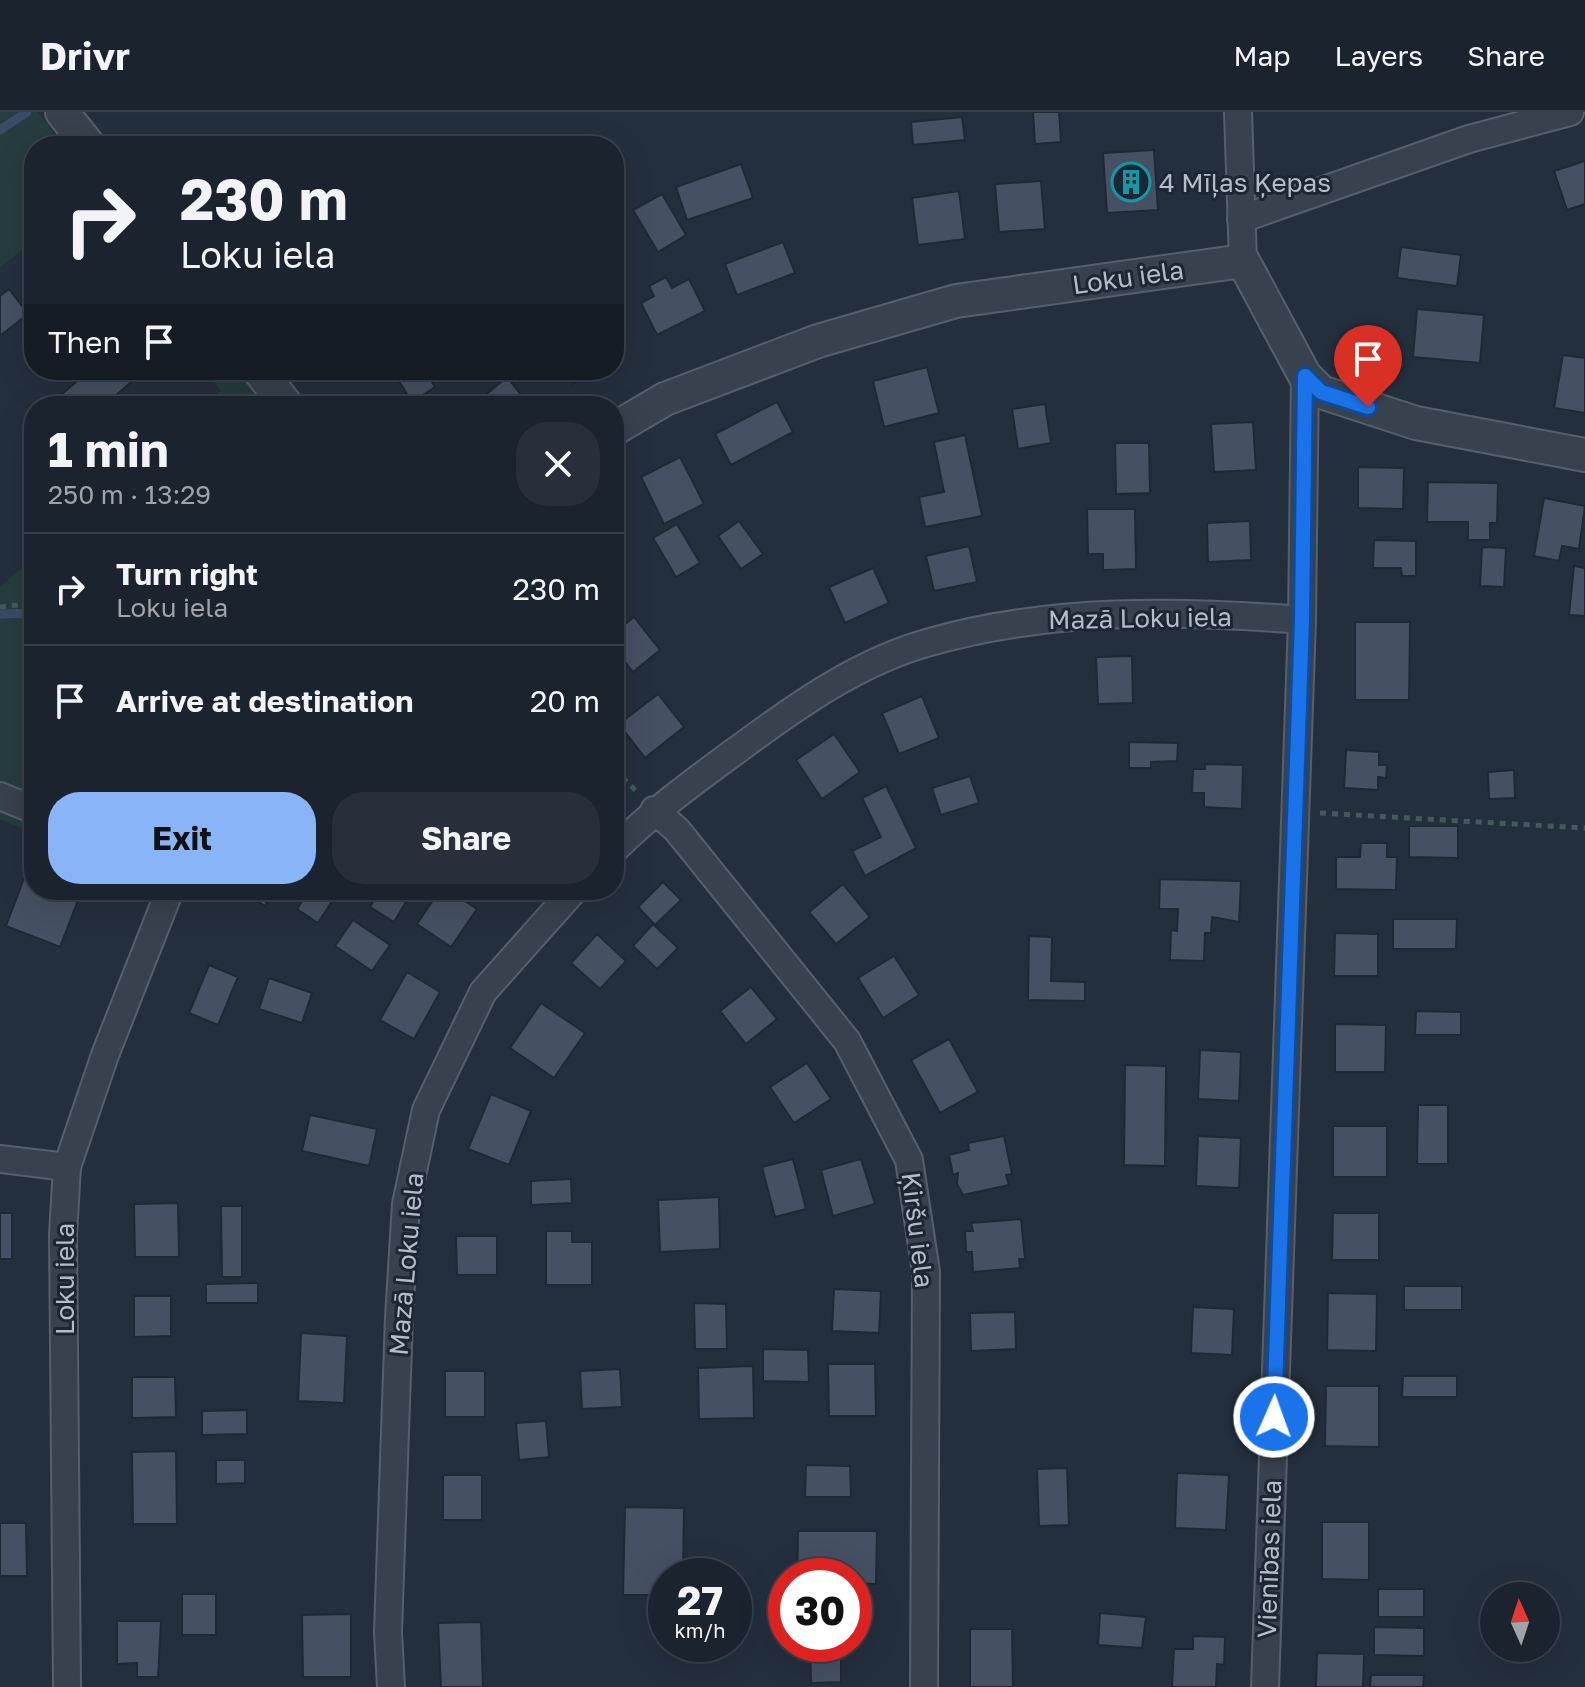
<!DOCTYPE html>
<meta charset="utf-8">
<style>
body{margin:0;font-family:"Golos Text",sans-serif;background:#282f3a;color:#f1f3f6;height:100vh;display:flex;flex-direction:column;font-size:30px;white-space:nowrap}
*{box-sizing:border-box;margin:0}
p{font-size:26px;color:#a0a4aa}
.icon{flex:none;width:44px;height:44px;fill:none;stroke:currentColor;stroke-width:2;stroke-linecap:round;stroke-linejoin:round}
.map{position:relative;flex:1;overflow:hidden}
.details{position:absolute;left:24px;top:284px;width:600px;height:504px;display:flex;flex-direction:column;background:#1b232e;border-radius:32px;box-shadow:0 8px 32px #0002,0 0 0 2px #39404a}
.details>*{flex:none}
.top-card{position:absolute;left:24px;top:24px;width:600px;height:244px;border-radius:32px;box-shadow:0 8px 32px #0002,0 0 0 2px #39404a;background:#1b232e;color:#f1f3f6;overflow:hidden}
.needle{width:52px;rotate:357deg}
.buttons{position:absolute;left:1480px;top:1470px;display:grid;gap:16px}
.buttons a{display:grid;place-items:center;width:80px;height:80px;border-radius:50%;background:#1b232e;box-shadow:0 8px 32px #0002,0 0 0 2px #39404a;font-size:40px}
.speed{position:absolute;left:648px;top:1446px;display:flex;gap:16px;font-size:40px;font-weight:700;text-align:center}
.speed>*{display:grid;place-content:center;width:104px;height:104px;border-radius:50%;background:#1b232e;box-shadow:0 8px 32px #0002,0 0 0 2px #39404a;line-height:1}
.speed small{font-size:20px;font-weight:400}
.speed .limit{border:12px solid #d22;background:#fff;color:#111}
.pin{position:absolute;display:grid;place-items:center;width:68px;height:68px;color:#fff;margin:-82px -34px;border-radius:50% 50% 50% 0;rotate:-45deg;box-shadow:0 0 8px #0007}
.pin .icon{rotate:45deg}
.me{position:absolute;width:88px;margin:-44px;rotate:2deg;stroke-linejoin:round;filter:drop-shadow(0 0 6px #0008)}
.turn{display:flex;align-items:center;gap:28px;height:168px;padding:0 24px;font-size:36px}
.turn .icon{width:104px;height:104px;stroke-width:2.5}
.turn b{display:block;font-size:56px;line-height:68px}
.then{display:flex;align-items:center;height:76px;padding:0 24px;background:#0003;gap:16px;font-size:30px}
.round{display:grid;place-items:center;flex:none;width:84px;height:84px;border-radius:32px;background:#282f3a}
.headline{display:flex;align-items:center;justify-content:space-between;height:136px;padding:0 24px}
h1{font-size:48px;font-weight:700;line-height:60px}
.primary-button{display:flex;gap:16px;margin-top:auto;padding:16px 24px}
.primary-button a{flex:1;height:92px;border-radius:32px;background:#8ab4f8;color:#111;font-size:32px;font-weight:700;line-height:92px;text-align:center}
.primary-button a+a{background:#282f3a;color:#f1f3f6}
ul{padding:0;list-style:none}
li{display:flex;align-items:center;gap:24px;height:112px;padding:0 24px;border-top:2px solid #39404a}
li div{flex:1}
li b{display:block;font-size:30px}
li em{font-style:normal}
header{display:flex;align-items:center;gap:48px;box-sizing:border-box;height:112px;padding:0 40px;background:#1b232e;border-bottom:2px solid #39404a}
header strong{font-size:38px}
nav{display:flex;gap:44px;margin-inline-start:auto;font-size:28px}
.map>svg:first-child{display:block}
.green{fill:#263c3f}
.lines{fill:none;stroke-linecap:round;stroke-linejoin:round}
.stream{stroke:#394c67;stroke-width:9}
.building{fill:#455162;stroke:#1f2835;stroke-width:2}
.minor-casing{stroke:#565f6c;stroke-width:30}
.tertiary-casing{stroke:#565f6c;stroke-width:36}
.path{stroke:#44595c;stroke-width:5;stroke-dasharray:6 6;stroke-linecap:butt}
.minor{stroke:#38414e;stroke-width:26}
.tertiary{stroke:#38414e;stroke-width:32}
.route-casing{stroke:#114b97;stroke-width:20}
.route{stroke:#1a73e8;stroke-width:14}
.labels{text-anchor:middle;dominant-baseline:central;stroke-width:6;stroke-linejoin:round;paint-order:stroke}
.poi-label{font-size:26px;fill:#b4bcc9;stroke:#1d2633;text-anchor:start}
.street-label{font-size:26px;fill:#b4bcc9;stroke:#1d2633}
</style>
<header>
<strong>Drivr</strong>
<nav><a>Map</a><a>Layers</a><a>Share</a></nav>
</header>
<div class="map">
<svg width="1585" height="1575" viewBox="0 0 1585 1575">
<rect width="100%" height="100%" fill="#242f3e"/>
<g class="green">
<polygon points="0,0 38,0 63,34 34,34 34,128 0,156"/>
<polygon points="205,258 237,258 265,294 204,294 221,279"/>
<polygon points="34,445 34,722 0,707 0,475"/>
</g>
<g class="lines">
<g class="stream">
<polyline points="0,18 27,0"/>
<polyline points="0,502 34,501"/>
</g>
</g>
<g class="building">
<polygon points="1033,0 1059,0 1061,30 1035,32"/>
<polygon points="962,5 965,28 913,33 911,10"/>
<polygon points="1154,38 1158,98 1107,101 1103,41"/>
<polygon points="1585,49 1585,92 1567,98 1554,59"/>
<polygon points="741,52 753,86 687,108 676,75"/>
<polygon points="1041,69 1045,117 999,120 995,72"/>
<polygon points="959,79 965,127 918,133 912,86"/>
<polygon points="662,82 686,123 658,140 633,98"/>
<polygon points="783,130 795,161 737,183 725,152"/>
<polygon points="1401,135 1461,143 1457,174 1397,166"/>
<polygon points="666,165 672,176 689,167 705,199 657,223 641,191 654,184 649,174"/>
<polygon points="9,177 28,202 0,224 0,184"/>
<polygon points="1417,197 1484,203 1480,251 1413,245"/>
<polygon points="1563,243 1585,246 1585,301 1554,296"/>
<polygon points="927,255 939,301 884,315 873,269"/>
<polygon points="90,258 145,258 116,283 125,294 48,294"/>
<polygon points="392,258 425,258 435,275 412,290"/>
<polygon points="566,258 602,258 572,272"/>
<polygon points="507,265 530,294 472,294"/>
<polygon points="777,290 793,320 731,353 715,322"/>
<polygon points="1045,292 1051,331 1018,337 1012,297"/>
<polygon points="1253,310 1256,358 1214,360 1211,312"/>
<polygon points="965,323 982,404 925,415 919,385 944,380 934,330"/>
<polygon points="1115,331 1149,331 1150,381 1116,382"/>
<polygon points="680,345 704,392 664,412 641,365"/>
<polygon points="1358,355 1404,356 1403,397 1358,396"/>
<polygon points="1428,370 1498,371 1497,411 1490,411 1490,428 1468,428 1468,410 1427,410"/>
<polygon points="1544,386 1585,394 1579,437 1562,434 1559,449 1534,444"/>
<polygon points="1087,397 1135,397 1136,457 1103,458 1103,442 1088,442"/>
<polygon points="739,409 763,442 741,457 718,424"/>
<polygon points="1250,409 1251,448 1208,450 1207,411"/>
<polygon points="677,412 700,451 676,465 653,426"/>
<polygon points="1374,428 1416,429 1416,464 1402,464 1401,456 1373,456"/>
<polygon points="969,434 977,470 934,479 926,444"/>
<polygon points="1482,435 1506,436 1504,475 1480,474"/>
<polygon points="1574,454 1585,456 1585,504 1569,503"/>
<polygon points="873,456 889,491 845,511 829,475"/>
<polygon points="634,505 660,538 633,560 614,536 614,521"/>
<polygon points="1355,510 1410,510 1409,588 1355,588"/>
<polygon points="1132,544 1133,591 1098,592 1096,545"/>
<polygon points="658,582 684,615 645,646 619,612"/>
<polygon points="922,584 939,626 899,642 882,601"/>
<polygon points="834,622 860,660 822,687 796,648"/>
<polygon points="1129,630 1178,631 1177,649 1151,650 1151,656 1129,656"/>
<polygon points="1346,638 1379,640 1379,653 1387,653 1386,666 1378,665 1378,678 1344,676"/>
<polygon points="1205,652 1243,653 1242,697 1204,695 1204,681 1192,681 1193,657 1205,657"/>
<polygon points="1514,658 1515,686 1489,687 1488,660"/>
<polygon points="970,664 979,691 941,703 932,676"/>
<polygon points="886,674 916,736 865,764 852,739 881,725 862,686"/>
<polygon points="1409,714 1458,714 1458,746 1409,745"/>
<polygon points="1361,731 1387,731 1387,745 1397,745 1396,778 1336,777 1336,745 1360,745"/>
<polygon points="34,740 34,778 82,778 60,835 6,814"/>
<polygon points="1160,767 1241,769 1239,810 1212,805 1211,821 1205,821 1204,849 1170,848 1171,818 1177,819 1178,797 1159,797"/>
<polygon points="663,770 681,788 655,813 638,795"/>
<polygon points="843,772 870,805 836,832 809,800"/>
<polygon points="239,778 274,778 265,794"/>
<polygon points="309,778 339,778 318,811 297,797"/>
<polygon points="380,778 412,780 394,810 370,795"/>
<polygon points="440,778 448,778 477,797 451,835 417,812"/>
<polygon points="1393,807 1457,807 1456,837 1393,837"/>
<polygon points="353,808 390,833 372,859 335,834"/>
<polygon points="653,812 678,836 657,857 633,834"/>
<polygon points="1335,821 1378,822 1378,864 1334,864"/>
<polygon points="597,822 626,849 600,877 571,851"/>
<polygon points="1029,824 1052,825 1051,869 1085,870 1085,889 1028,888"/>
<polygon points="894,844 919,883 883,906 858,866"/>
<polygon points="209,853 238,865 218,913 189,901"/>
<polygon points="407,860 440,880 414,927 380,908"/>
<polygon points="269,866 312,881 302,911 259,897"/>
<polygon points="751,875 777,907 746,932 720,899"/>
<polygon points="541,891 585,921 554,966 510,936"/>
<polygon points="1416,899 1461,900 1461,923 1415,923"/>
<polygon points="1335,912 1386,913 1385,960 1335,960"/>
<polygon points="949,927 978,980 940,1001 911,948"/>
<polygon points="1200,938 1241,940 1239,989 1198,987"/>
<polygon points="807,951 831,987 794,1011 770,975"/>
<polygon points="1125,953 1166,954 1165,1054 1124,1053"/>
<polygon points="491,982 531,999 509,1053 468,1037"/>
<polygon points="1418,993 1448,993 1448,1052 1417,1052"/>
<polygon points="310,1003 377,1017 369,1054 302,1039"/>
<rect x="1333" y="1014" width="54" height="51"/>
<polygon points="1004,1024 1012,1062 1006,1063 1009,1073 963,1083 957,1072 958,1061 953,1063 949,1043 969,1038 968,1031"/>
<polygon points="1198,1024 1241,1026 1239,1076 1196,1074"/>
<polygon points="793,1047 806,1097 775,1105 762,1055"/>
<polygon points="861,1047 875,1092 833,1104 821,1058"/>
<polygon points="571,1067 572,1091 531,1093 531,1069"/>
<polygon points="719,1085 720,1137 660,1140 658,1088"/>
<polygon points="178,1091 179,1145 135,1145 134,1092"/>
<polygon points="221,1094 242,1094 242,1165 222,1165"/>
<rect x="0" y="1101" width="12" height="46"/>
<polygon points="1333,1101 1379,1101 1379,1148 1332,1148"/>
<polygon points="1021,1107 1025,1147 1019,1147 1020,1156 973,1160 972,1140 966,1140 965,1119 973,1119 971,1111"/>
<polygon points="546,1119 572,1119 572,1130 592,1130 592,1173 546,1173"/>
<polygon points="456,1124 497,1124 497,1163 457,1163"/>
<polygon points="258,1171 258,1191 206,1191 206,1172"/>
<rect x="1404" y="1174" width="58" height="24"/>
<polygon points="834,1177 881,1179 879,1221 832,1219"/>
<polygon points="1328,1181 1377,1182 1376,1239 1327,1238"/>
<polygon points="134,1184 171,1184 171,1224 134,1225"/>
<polygon points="694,1191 726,1192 727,1237 695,1237"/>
<polygon points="1193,1195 1234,1197 1232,1243 1191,1241"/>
<polygon points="1015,1200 1016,1237 971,1239 970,1201"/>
<polygon points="301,1221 347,1224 344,1291 298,1289"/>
<polygon points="763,1237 808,1238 809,1270 763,1269"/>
<polygon points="828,1252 875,1252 876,1304 829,1304"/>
<polygon points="753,1254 754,1306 699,1307 698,1256"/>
<polygon points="620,1257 622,1295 582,1297 580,1259"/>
<rect x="445" y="1259" width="40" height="46"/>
<polygon points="1403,1264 1457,1264 1457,1285 1402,1285"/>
<polygon points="132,1265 175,1265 176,1305 132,1306"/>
<polygon points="1326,1274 1379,1274 1379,1335 1325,1334"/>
<polygon points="247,1298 247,1322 202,1323 202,1299"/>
<polygon points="546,1309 549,1345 519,1348 516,1311"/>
<polygon points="176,1339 177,1412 133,1412 132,1340"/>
<polygon points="216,1348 245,1348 245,1371 216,1372"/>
<polygon points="806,1353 850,1354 851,1385 805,1385"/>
<polygon points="1067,1356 1069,1413 1039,1414 1037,1357"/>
<polygon points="1177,1361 1229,1363 1226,1418 1175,1416"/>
<rect x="443" y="1363" width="39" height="45"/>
<polygon points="625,1395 684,1396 683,1464 666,1464 666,1483 623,1483"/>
<polygon points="1322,1410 1369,1410 1369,1468 1322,1467"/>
<polygon points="0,1411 26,1411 27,1464 0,1464"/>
<polygon points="798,1419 877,1419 876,1472 854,1471 854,1464 797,1464"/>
<rect x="1378" y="1477" width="46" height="28"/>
<rect x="182" y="1482" width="34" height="41"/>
<polygon points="1100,1501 1146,1505 1142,1536 1098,1533"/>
<polygon points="351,1502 351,1565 303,1565 302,1503"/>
<polygon points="117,1509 161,1509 158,1565 137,1565 137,1551 117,1552"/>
<polygon points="481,1510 483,1575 441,1575 438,1511"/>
<polygon points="1374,1515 1424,1516 1424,1544 1374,1543"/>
<polygon points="970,1517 1012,1517 1013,1575 970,1575"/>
<polygon points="1193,1524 1225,1525 1224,1553 1217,1552 1216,1575 1172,1575 1174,1537 1193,1537"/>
<polygon points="841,1535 841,1570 811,1571 810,1536"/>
<polygon points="1317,1541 1364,1542 1363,1575 1316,1575"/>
<polygon points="1371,1563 1424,1563 1423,1575 1370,1575"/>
</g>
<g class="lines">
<g class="minor-casing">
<g id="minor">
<polyline points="1238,0 1243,149"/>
<polyline points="1241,107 1469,27 1570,0"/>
<polyline points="0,684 34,698"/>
<polyline points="654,698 677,718 847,929 909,1048 926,1160 924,1575"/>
<path d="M614,738C653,699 696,668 741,635C798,593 860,549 930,530C1049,496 1179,498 1302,508"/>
<polyline points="0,1047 67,1055"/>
<polyline points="67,1575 63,1122 67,1055 105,943 170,778"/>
<polyline points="391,1575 388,1520 399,1205 406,1092 426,998 483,880 574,778"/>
<polyline points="1265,1575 1302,508 1305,264"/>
</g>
</g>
<g class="tertiary-casing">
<g id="tertiary">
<polyline points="62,0 89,34"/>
<polyline points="259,258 287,294"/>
<polyline points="614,317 665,287 818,229 956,189 1243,149 1305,264 1321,280 1416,311 1585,343"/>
</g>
</g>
<g class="path">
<polyline points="0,495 34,491"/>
<polyline points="614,657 637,680"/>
<polyline points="1320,701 1585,716"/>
</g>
<use href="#minor" class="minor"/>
<use href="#tertiary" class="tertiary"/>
</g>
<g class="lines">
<g class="route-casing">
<polyline id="route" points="1274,1305 1302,508 1305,264 1321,280 1368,295"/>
</g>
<use href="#route" class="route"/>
</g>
<defs>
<g id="building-ring" transform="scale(2)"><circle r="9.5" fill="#1d2633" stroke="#0f9aa8" stroke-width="1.5"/><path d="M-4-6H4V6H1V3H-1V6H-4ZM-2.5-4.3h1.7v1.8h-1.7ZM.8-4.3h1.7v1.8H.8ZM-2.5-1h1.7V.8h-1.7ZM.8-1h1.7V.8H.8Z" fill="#0f9aa8"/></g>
</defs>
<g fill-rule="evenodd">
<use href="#building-ring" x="1131" y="70"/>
</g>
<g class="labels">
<g class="poi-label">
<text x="1159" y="70">4 Mīļas Ķepas</text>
</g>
<g class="street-label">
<text transform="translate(1128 165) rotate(-8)">Loku iela</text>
<text transform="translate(1140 506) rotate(-1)">Mazā Loku iela</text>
<text transform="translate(918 1118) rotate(83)">Ķiršu iela</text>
<text transform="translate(406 1152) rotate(-85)">Mazā Loku iela</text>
<text transform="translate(64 1167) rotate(-90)">Loku iela</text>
<text transform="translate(1269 1447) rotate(-88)">Vienības iela</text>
</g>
</g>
</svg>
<div class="buttons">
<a><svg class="needle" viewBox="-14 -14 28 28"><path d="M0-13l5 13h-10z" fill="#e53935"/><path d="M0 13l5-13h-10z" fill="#a0a4aa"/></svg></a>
</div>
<div class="speed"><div>27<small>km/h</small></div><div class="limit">30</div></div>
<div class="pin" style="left:1368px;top:295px;background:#d93025"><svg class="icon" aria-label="arrive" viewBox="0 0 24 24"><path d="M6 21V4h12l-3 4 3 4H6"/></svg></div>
<svg class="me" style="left:1274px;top:1305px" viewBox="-20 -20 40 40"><circle r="17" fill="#1a73e8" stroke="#fff" stroke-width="3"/><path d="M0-11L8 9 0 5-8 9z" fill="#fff"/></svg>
<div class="top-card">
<div class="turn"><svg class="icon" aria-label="right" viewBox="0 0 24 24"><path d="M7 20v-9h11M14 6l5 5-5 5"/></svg><div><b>230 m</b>Loku iela</div></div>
<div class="then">Then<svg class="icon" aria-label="arrive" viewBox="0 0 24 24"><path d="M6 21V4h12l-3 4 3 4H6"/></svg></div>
</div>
<section class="details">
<div class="headline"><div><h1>1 min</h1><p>250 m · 13:29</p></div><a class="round"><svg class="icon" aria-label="close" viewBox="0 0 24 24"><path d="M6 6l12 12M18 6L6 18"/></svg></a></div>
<ul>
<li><svg class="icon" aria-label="right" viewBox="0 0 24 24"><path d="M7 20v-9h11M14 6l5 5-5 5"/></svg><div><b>Turn right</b><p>Loku iela</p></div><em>230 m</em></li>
<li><svg class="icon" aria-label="arrive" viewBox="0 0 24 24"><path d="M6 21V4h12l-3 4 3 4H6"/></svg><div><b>Arrive at destination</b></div><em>20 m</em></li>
</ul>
<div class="primary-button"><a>Exit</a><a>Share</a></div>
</section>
</div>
